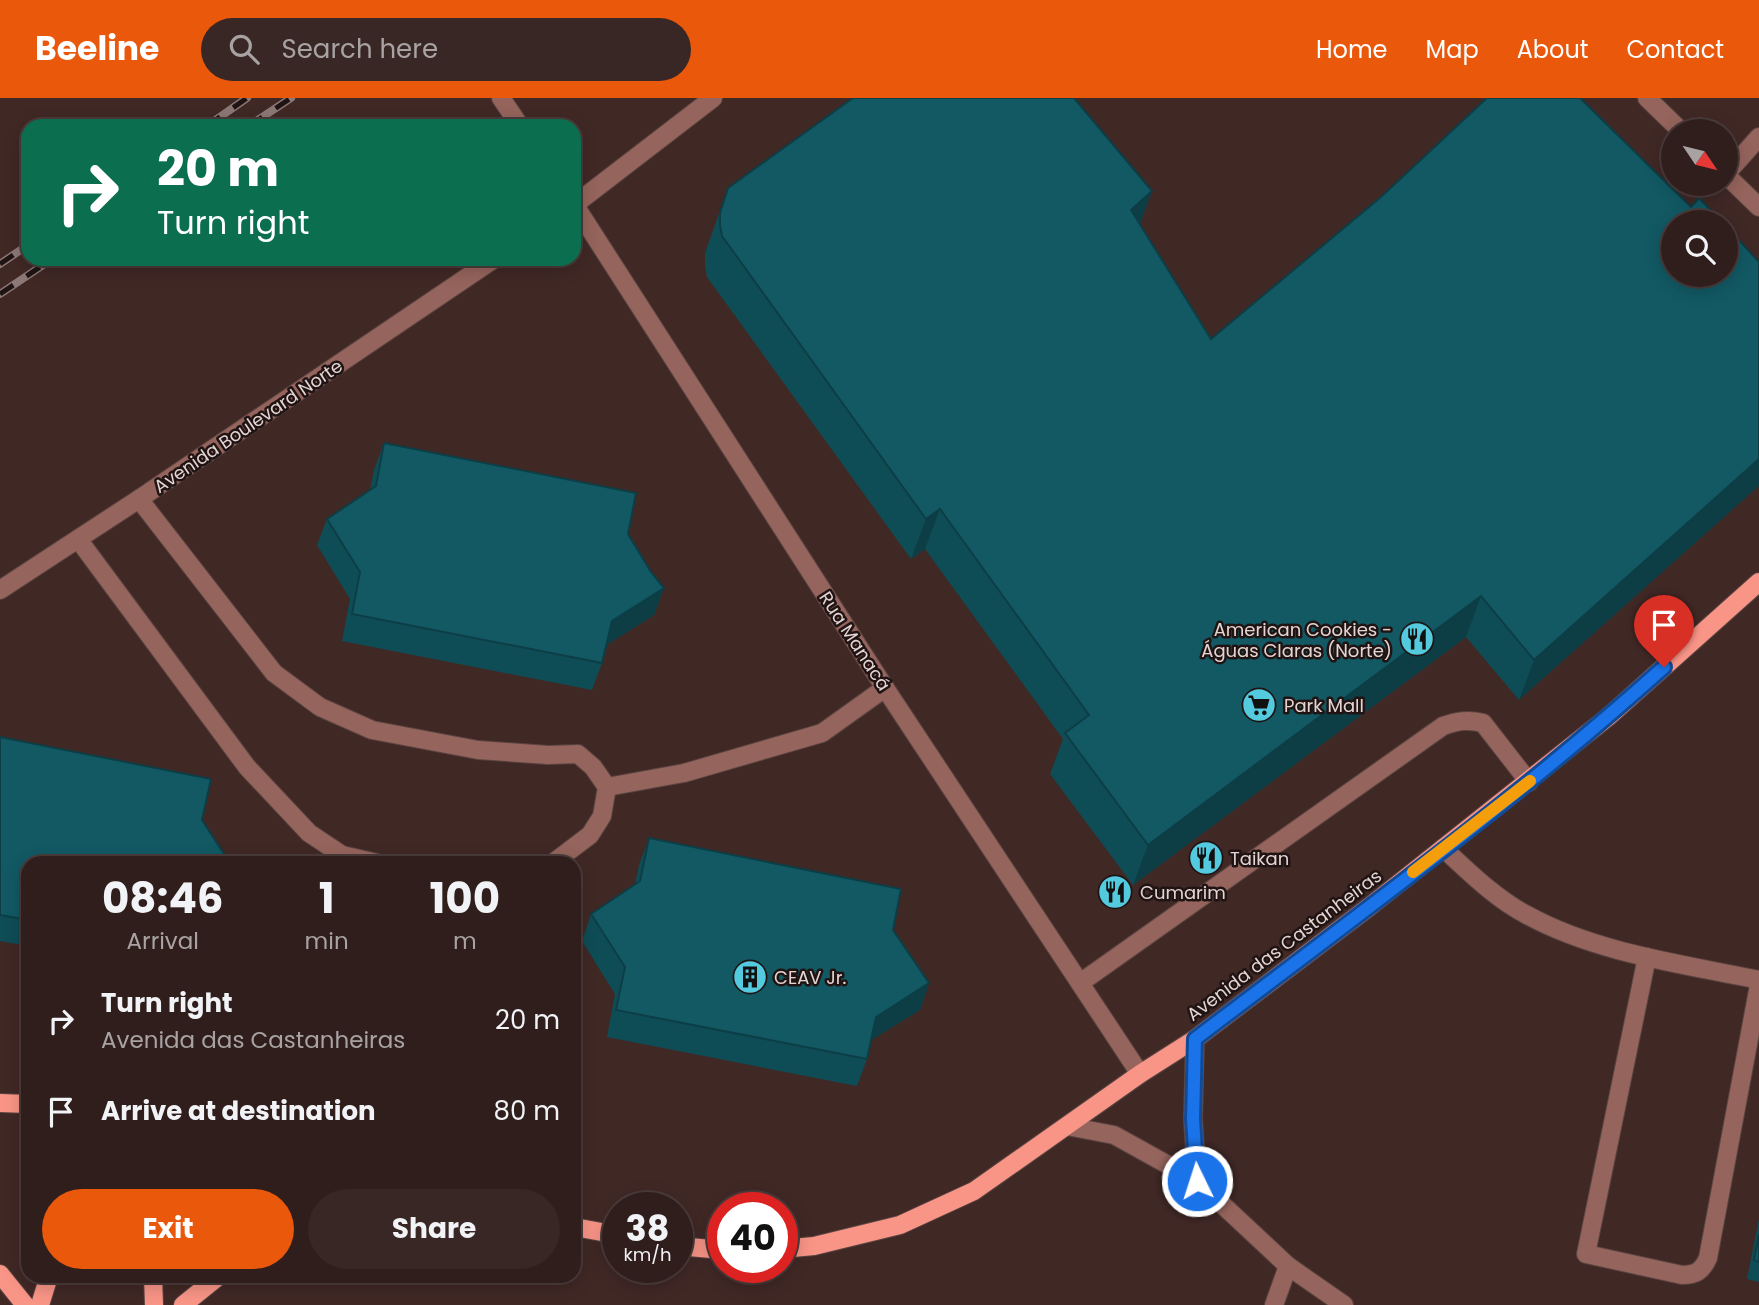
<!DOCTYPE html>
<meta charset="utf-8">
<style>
body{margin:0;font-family:Poppins,sans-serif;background:#382725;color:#f1f3f6;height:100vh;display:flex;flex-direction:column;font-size:26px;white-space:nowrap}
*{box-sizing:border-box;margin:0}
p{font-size:23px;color:#a8a2a3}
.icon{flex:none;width:38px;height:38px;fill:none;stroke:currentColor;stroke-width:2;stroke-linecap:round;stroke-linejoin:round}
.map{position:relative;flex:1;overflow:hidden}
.details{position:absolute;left:21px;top:758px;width:560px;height:427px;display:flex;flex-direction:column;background:#301e1c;border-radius:21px;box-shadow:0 4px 18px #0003,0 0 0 2px #4b3c3b}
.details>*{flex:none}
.guide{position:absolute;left:21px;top:21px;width:560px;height:147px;border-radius:21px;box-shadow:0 4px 18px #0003,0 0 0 2px #4b3c3b;background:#0b6e4f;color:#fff;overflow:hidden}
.needle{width:46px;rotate:125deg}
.buttons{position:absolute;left:1661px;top:21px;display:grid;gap:14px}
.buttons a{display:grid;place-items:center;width:77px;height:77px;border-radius:50%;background:#301e1c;box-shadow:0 4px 18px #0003,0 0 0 2px #4b3c3b;font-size:35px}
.speed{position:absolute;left:602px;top:1094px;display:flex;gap:14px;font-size:35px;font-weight:700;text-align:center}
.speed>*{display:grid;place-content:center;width:91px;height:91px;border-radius:50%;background:#301e1c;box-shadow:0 4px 18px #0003,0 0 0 2px #4b3c3b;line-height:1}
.speed small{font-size:18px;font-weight:400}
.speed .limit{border:10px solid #d22;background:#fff;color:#111}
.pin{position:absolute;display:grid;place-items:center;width:60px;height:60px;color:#fff;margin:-72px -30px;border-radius:50% 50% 50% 0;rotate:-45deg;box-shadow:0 0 7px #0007}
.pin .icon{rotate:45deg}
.me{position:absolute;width:77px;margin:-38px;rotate:356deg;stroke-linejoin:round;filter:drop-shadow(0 0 5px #0008)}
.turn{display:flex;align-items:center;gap:24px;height:147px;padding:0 21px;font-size:32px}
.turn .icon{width:91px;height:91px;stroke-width:2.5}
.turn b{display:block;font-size:49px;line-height:60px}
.eta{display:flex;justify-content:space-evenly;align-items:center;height:119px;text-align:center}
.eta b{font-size:42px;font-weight:700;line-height:49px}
.cta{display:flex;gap:14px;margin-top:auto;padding:14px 21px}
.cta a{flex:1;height:80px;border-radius:42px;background:#ea580c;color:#fff;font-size:28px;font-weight:700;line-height:80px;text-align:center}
.cta a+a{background:#382725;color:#f1f3f6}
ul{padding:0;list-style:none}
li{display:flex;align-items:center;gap:21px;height:91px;padding:0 21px}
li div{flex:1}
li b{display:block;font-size:26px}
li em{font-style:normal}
header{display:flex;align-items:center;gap:42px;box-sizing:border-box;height:98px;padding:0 35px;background:#ea580c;color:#fff}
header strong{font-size:33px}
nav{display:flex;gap:38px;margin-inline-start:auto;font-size:24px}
.search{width:490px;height:63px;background:#382725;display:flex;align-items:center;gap:18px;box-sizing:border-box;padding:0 24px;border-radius:38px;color:#a8a2a3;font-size:26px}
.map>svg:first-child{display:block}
.green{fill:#723b34}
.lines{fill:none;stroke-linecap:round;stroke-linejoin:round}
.minor-casing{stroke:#5a4441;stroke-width:20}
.major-casing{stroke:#5a4441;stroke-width:20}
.minor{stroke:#95645c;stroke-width:18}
.major{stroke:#f99587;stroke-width:18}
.rail-casing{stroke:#8c7876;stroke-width:8}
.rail{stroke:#1f1413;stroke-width:5;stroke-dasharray:16;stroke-linecap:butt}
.wall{fill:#0f4d56}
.shaded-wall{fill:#0d3e46}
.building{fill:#125964;stroke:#0d3e46;stroke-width:2}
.route-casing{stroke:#114b97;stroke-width:18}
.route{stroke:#1a73e8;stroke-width:12}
.slow{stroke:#f59e0b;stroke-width:12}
.labels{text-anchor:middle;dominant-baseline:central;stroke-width:5;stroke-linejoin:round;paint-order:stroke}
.street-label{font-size:18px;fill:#e4d4d2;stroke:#1f1413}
.poi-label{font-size:18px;fill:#e4d4d2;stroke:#1f1413;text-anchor:start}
</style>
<header>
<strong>Beeline</strong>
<div class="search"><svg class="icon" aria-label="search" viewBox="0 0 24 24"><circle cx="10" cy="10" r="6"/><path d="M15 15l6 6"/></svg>Search here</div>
<nav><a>Home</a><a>Map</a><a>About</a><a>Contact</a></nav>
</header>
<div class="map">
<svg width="1759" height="1207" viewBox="0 0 1759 1207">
<rect width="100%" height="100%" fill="#402825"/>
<polygon class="green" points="70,1178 122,1178 122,1186 68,1184"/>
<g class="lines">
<g class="minor-casing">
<g id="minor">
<polyline points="501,0 520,28"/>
<polyline points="1647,0 1681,33"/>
<polyline points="1726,76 1759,39"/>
<polyline points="1726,77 1759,109"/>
<polyline points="574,106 885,590 1140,976"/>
<polyline points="574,107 713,0"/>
<polyline points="139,401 274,575 320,609 372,632 478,652 548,657 578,656 593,669 607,689 602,718 590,737 553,765"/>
<polyline points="78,441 247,669 309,735 342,757 377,765"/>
<polyline points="0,492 139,401 494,161"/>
<polyline points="607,689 684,675 822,635 885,590"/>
<path d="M1443,750C1469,774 1496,801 1527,817C1596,855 1683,866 1759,882"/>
<path d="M1647,859L1586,1156L1682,1177C1696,1177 1702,1173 1708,1160L1759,887"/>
<path d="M1080,885L1443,628C1457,623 1468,621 1483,625L1529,684"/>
<polyline points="1195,941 1193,1021 1197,1083"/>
<polyline points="1067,1028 1114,1037 1197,1083 1288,1168 1344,1207"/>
<polyline points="1274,1207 1288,1168"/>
</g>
</g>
<g class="major-casing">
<g id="major">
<polyline points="0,1005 28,1006"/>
<polyline points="574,1129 618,1137"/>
<polyline points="677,1148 723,1152"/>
<polyline points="782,1151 814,1148 900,1127 974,1093 1140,976 1195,941 1369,809 1608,619 1759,484"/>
<polyline points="0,1176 25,1207"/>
<polyline points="153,1178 154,1207"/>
<polyline points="40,1207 49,1178"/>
<polyline points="183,1207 219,1178"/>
</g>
</g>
<use href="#minor" class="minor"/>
<use href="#major" class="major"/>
<g class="rail-casing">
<g id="rail">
<polyline points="207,28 247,0"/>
<polyline points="249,28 291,0"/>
<polyline points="0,166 28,147"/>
<polyline points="0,196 52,161"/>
</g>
</g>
<use href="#rail" class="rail"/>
</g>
<g class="wall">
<polygon points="728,90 1152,93 1140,126 1211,241 1726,177 1519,602 1466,539 1133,787 1050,676 1063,641 925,451 911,461 707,179 705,168 705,155"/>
<polygon points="384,345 628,436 651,474 664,490 654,517 606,547 602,565 592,592 342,543 350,501 317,447 327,421 370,392 374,372"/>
<polygon points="0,639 28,765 28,848 0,843"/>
<polygon points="649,740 893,832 929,885 920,912 871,942 867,961 857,988 607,939 615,896 582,843 591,816 635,787 639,767"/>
<polygon points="1759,1121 1759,1184 1747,1181"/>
</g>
<g class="shaded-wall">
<polygon points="1152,93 1137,133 1131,112"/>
<polygon points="1759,361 1759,388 1519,602 1534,562"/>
<polygon points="940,411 925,451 911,461 926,421"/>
<polygon points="664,490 654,517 602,550 612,523"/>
<polygon points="1481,498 1466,539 1133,787 1148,747"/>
<polygon points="929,885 920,912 866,945 876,919"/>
</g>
<g class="building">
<polygon points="853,0 1074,0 1152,93 1131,112 1211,241 1381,99 1487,0 1580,0 1691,109 1699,100 1722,124 1673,124 1673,177 1726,177 1726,128 1759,164 1759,361 1534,562 1481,498 1148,747 1065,635 1089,617 940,411 926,421 722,138 720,127 720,115 728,90"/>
<polygon points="384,345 636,395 628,436 651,474 664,490 612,523 602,565 352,516 360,474 327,421 376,388"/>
<polygon points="0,639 211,681 202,722 230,765 28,765 28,822 0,817"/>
<polygon points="649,740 901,791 893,832 929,885 876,919 867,961 616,912 625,869 591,816 640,783"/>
<polygon points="1759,1136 1759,1164 1754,1162"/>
</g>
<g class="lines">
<g class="route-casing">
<path id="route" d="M1197,1083L1193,1021L1195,941C1354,820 1516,702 1664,569"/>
</g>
<use href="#route" class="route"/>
<polyline class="slow" points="1413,774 1530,683"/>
</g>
<defs>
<g id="restaurant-disc" transform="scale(1.75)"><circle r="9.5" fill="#54cade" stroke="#1f1413"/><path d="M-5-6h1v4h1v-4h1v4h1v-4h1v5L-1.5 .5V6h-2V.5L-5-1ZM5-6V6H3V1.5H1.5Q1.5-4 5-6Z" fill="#111"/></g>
<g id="supermarket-disc" transform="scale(1.75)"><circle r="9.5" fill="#54cade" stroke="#1f1413"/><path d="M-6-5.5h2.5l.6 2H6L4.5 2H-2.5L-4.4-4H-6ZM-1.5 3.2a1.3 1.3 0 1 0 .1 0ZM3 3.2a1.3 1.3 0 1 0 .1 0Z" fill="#111"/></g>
<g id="building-disc" transform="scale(1.75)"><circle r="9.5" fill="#54cade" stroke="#1f1413"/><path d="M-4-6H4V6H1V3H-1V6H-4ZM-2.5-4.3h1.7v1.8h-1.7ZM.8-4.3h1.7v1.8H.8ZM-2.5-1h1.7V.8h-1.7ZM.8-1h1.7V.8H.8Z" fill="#111"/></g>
</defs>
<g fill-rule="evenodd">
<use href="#restaurant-disc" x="1417" y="541"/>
<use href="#supermarket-disc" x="1259" y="607"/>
<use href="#restaurant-disc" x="1206" y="760"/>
<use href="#restaurant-disc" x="1115" y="794"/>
<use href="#building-disc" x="750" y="879"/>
</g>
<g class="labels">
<g class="street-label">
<text transform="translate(248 328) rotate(-34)">Avenida Boulevard Norte</text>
<text transform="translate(855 543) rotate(57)">Rua Manacá</text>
<text transform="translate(1284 847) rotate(-37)">Avenida das Castanheiras</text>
</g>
<g class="poi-label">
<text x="1392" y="531" text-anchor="end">American Cookies -<tspan x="1392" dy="21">Águas Claras (Norte)</tspan></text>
<text x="1284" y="607">Park Mall</text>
<text x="1230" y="760">Taikan</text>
<text x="1140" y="794">Cumarim</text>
<text x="774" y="879">CEAV Jr.</text>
</g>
</g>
</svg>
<div class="buttons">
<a><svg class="needle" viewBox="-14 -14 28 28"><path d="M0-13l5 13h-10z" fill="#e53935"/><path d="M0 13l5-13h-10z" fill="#a8a2a3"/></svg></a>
<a><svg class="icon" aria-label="search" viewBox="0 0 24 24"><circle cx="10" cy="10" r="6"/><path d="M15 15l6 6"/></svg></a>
</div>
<div class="speed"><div>38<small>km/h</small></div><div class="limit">40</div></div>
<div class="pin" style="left:1664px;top:569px;background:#d93025"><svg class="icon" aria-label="arrive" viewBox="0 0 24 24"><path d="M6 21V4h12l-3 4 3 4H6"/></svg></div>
<svg class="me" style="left:1197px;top:1083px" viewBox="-20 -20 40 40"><circle r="17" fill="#1a73e8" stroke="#fff" stroke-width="3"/><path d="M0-11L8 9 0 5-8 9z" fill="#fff"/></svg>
<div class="guide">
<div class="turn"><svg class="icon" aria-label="right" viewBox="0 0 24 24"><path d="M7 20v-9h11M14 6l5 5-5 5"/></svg><div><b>20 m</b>Turn right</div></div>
</div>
<section class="details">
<div class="eta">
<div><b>08:46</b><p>Arrival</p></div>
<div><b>1</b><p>min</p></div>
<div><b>100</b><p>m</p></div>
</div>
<ul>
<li><svg class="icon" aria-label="right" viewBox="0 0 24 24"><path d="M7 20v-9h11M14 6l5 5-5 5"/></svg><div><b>Turn right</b><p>Avenida das Castanheiras</p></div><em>20 m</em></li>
<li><svg class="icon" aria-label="arrive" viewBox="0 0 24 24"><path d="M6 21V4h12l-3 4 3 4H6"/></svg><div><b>Arrive at destination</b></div><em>80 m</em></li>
</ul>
<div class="cta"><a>Exit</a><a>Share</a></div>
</section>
</div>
